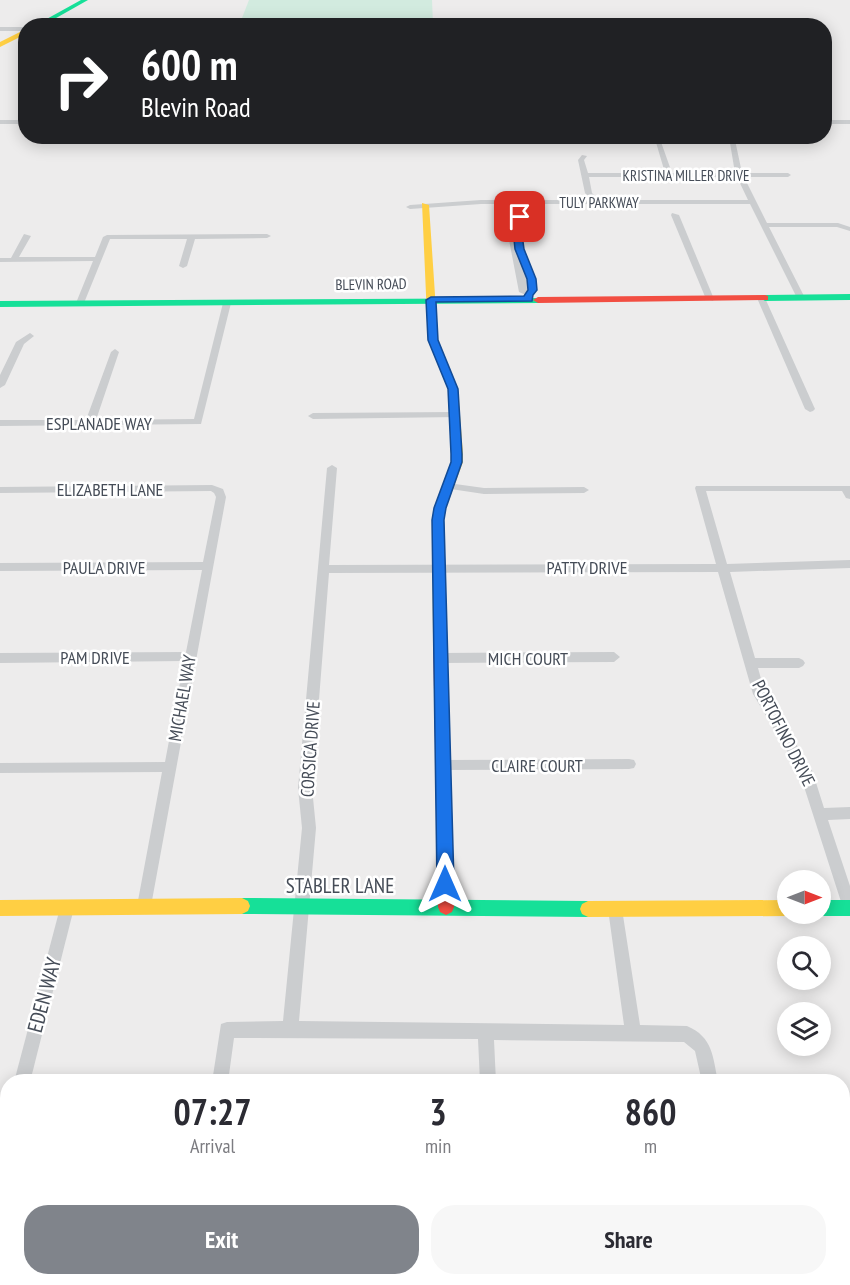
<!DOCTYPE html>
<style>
body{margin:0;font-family:"PT Sans Narrow",sans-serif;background:#f7f7f7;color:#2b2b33;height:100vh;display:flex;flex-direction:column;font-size:22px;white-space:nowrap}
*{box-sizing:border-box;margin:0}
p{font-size:20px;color:#7c7c81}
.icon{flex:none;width:33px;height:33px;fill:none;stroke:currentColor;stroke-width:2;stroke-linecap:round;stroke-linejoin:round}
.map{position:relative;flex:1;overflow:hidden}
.details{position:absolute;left:0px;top:1074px;width:850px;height:212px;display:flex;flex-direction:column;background:#fff;border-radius:24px 24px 0 0;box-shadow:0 3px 15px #0003}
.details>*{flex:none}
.banner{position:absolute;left:18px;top:18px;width:814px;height:126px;border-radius:24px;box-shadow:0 3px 15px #0003;background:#202124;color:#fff;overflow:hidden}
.needle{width:39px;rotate:90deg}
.fabs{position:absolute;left:777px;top:870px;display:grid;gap:12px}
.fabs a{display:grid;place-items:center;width:54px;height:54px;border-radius:50%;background:#fff;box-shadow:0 3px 15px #0003;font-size:30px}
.pin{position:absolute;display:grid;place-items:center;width:51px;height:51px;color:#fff;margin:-26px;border-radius:12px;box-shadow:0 3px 9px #0006}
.me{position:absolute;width:66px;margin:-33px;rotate:0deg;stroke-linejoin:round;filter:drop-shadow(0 0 4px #0008)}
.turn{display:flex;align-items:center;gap:21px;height:126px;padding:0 24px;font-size:27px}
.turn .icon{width:78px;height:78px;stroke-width:2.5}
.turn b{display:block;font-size:42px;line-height:51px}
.eta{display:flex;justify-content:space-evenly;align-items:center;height:102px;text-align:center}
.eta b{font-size:36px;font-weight:700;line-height:42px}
.button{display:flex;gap:12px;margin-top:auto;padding:12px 24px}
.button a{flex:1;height:69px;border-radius:24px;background:#80848b;color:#fff;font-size:24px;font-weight:700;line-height:69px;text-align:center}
.button a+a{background:#f7f7f7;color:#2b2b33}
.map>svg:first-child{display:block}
.green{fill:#d2ebdf}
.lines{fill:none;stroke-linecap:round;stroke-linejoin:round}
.street{fill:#cbcdcf;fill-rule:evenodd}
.fast{fill:#16e098;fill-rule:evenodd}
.slow{fill:#ffcf43;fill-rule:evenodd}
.jam{fill:#f24e42;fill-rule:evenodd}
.route{fill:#1a73e8;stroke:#114b97;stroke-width:1.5}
.labels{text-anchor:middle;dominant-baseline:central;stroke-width:5;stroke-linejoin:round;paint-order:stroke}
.far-street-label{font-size:15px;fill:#454c57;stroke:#fff}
.street-label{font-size:18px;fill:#454c57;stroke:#fff}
.near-street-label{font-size:21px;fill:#454c57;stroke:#fff}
</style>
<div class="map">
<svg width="850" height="1285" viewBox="0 0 850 1285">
<rect width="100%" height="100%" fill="#edecec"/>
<polygon class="green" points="249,0 432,0 433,24 240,23"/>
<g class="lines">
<g class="street">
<polygon points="201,23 203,26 198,26"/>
<rect x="0" y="27" width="26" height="4"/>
<rect x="0" y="120" width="26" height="4"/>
<rect x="825" y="120" width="25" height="4"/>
<path d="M655,139L735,140L742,173H788L791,175L788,177H744L767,223H838L850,227V231L837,227H769L805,298L804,300L797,298L750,204H481L410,209L406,207L410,205L481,200H591L585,193L578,160L582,155L587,156L584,160L588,173H665ZM661,142L730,143L735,173H672ZM589,177H737L748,200H599L592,193Z"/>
<path d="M513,208L522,210L526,216L513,221L521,259L524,258L528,260L537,290L528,296L519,292L505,219L498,216L501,209ZM513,212L517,215L512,217L506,215L507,213Z"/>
<polygon points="672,213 679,215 714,299 713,301 706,299 671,215"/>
<polygon points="24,234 31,236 19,257 95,257 103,237 107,235 267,234 271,236 267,238 195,239 187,266 183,268 179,266 187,239 110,239 84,303 80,306 76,303 93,261 0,262 0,258 11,258"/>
<polygon points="758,296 765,298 815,409 813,411 810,412 805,409 757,298"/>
<polygon points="227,300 231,303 201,424 0,426 0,420 86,420 111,352 115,349 119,352 96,420 194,419 223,303"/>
<polygon points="30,333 34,336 24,344 5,385 0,388 0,375 16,342"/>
<polygon points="455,412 460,415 458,417 313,419 308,416 313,413"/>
<path d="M332,465L337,468L329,565L716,564L695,488L696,486H850V499L846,498L842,491H706L727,564L850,560V568L730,572L755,658H799L803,660L805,663L803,666L799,668H758L765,693L812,770L824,808L850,807V819L828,820L850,886V915L845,913L843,908L799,771L753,694L718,572L329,573L312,788L316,828L299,1021L624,1025L608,909L610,904L615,902L620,904L622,909L640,1025L687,1026C713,1037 713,1057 718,1082H702L695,1051L684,1042L494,1040L496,1082H480L478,1039L234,1038L228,1082H212L221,1024L227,1022L283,1021L302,828L298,788L327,468Z"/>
<polygon points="448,483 484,488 584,487 589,490 584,493 484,494 444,488 443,486"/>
<polygon points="212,485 223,489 226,497 151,906 149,911 144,913 139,911 137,906 162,772 0,773 0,763 165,762 184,661 0,663 0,653 186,652 202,570 0,571 0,563 203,562 216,497 214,493 211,491 0,493 0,487"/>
<polygon points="614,652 620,657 614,662 442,663 438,661 436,658 438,655 442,653"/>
<polygon points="629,759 634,760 636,764 634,768 629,769 444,770 439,769 437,765 439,761 444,760"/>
<polygon points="67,901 72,903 74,908 30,1082 14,1082 60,908 62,903"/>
<polygon points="8,1129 8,1169 6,1172 0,1175 0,1135 2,1131"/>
<polygon points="508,1278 527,1278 529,1285 510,1285"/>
<polygon points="762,1278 781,1278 783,1285 764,1285"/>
</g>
<g class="fast">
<polygon points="81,0 88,0 42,26 34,26"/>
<polygon points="850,294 850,300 765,301 760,298 765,295"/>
<polygon points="541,298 543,300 538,303 0,307 0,301"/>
<polygon points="242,898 588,901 594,904 596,909 594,914 588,917 242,914 236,911 234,906 236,901"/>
<polygon points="820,900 850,900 850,916 820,916 814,914 820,914"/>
</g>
<g class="slow">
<polygon points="26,29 26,34 0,47 0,42"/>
<polygon points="422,203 429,205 438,340 458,389 463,454 463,462 446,508 444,520 447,636 440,641 433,636 432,520 434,508 451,462 451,454 448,389 428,340"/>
<polygon points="242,898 248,901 250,906 248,911 242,914 0,916 0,900"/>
<polygon points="788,900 788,914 794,914 788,916 588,917 582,914 580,909 582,904 588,901"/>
</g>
<g class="jam">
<polygon points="765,295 768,296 768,300 538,303 533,300 538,297"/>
<polygon points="440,631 447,636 454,907 452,912 446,915 440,912 438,907 433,636"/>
</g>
</g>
<polygon class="route" points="517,215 525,217 520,220 524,249 536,279 537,290 533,295 532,301 436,302 438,340 458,389 462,454 462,462 446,508 444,520 454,884 451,889 445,891 439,889 437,884 432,520 434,508 451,462 451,454 448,389 428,340 426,300 431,297 524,296 528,290 527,279 515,249 512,219"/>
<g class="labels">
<g class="far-street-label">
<text x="686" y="175">KRISTINA MILLER DRIVE</text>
<text x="599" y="202">TULY PARKWAY</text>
<text transform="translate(371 284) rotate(-1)">BLEVIN ROAD</text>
</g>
<g class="street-label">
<text x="99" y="423">ESPLANADE WAY</text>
<text x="110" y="489">ELIZABETH LANE</text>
<text x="104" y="567">PAULA DRIVE</text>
<text x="587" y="567">PATTY DRIVE</text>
<text x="95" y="657">PAM DRIVE</text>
<text x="528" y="658">MICH COURT</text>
<text transform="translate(182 698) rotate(-80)">MICHAEL WAY</text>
<text transform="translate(784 733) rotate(63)">PORTOFINO DRIVE</text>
<text transform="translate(310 749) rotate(-86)">CORSICA DRIVE</text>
<text x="537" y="765">CLAIRE COURT</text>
</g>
<g class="near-street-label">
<text x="340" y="885">STABLER LANE</text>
<text transform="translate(44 995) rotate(-75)">EDEN WAY</text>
</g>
</g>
</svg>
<div class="fabs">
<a><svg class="needle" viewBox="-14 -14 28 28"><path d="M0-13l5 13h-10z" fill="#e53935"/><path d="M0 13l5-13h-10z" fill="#7c7c81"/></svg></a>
<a><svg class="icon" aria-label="search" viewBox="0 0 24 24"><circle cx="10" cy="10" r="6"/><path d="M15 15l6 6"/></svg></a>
<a><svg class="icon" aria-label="layers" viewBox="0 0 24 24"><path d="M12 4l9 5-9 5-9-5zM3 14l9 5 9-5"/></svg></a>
</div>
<div class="pin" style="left:520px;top:217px;background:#d93025"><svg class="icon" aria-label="arrive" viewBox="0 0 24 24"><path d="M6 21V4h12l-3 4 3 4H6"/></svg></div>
<svg class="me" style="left:445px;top:884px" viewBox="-20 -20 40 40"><path d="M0-17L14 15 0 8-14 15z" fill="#1a73e8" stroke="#fff" stroke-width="4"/></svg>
<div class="banner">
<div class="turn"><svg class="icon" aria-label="right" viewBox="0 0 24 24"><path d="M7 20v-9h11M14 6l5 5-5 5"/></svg><div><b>600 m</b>Blevin Road</div></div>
</div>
<section class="details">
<div class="eta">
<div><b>07:27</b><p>Arrival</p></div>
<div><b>3</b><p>min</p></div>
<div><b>860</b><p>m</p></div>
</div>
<div class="button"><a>Exit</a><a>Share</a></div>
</section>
</div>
